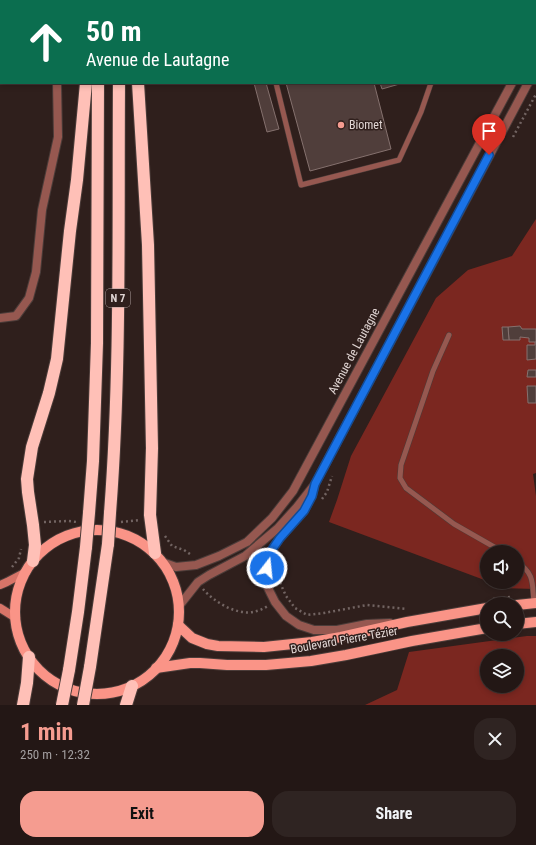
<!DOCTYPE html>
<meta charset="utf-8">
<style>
body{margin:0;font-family:"Roboto Condensed",sans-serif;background:#2f2422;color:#f1f3f6;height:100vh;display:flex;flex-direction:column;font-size:15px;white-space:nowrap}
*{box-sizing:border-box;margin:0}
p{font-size:13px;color:#a39fa0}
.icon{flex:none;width:22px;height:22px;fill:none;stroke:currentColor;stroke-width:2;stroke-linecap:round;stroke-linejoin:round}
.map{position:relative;height:705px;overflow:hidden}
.sheet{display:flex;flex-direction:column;background:#231715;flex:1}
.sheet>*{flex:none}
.top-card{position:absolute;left:0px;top:0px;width:536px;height:84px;box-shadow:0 2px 6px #0003,0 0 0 1px #403634;background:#0b6e4f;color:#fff;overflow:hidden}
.tools{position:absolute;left:480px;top:545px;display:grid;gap:8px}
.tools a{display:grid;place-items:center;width:44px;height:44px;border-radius:50%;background:#231715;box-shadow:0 2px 6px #0003,0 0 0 1px #403634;font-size:20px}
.pin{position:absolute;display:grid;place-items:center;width:34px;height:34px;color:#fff;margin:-41px -17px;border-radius:50% 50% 50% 0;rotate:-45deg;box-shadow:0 0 4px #0007}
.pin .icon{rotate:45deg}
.me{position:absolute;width:44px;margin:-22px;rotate:16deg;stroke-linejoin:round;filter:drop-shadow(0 0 3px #0008)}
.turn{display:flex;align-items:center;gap:14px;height:84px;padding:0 20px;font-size:18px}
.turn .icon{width:52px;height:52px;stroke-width:2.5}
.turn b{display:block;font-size:28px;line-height:34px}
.round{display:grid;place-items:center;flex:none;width:42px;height:42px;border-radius:16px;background:#2f2422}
.head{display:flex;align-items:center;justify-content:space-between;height:68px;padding:0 20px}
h1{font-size:24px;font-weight:700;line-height:30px;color:#f59c90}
.button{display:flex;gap:8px;margin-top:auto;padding:8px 20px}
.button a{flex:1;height:46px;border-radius:16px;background:#f59c90;color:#111;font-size:16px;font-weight:700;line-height:46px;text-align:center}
.button a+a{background:#2f2422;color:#f1f3f6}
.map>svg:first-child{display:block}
.green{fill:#7b2720;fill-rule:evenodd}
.building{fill:#503e3b;stroke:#85716e}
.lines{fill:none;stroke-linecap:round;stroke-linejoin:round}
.lane-casing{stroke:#4b3c39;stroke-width:6}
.street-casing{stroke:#4b3c39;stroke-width:10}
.secondary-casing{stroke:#4b3c39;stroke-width:10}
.primary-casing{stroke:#4b3c39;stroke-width:12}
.highway-casing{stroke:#4b3c39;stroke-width:14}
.path{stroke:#726462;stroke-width:2.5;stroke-dasharray:2 3;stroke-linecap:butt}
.lane{stroke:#965850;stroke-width:5}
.street{stroke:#965850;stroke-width:8}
.secondary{stroke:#d77468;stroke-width:8}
.primary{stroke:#fa9487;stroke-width:10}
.highway{stroke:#ffc0b7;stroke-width:12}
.highway-bridge-casing{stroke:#4b3c39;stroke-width:14;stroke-linecap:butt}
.highway-bridge{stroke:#ffc0b7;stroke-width:12}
.route-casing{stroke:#114b97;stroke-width:10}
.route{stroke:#1a73e8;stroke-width:7}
.poi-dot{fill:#f59c90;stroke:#2f1f1c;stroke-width:1.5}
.labels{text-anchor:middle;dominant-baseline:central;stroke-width:3;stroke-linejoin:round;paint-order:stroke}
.shield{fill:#2f1f1c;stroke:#ab9e9c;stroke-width:1}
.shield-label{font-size:11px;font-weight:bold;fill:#e0d5d3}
.poi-label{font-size:12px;fill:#e0d5d3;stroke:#2f1f1c;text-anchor:start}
.street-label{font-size:12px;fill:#e0d5d3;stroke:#2f1f1c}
</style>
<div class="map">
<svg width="536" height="705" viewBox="0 0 536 705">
<rect width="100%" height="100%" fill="#2f1f1c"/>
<g class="green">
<polygon points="536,219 536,473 533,474 536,496 536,589 504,588 489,582 517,582 517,552 487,552 487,581 329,522 337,500 351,456 436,298 468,270 512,256"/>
<path d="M527,636H536V705H365L397,690L409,652ZM487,656H517V686H487Z"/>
</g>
<g class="building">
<polygon points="294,0 396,0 393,1 294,1"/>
<polygon points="254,83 266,83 279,129 267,132"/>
<polygon points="286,83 374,83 391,149 310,171"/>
<polygon points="380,83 403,83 382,89"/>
<polygon points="520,326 522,329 536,329 536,342 529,342 529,338 520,337 520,340 509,340 508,327"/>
<polygon points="502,327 508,327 509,340 503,340"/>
<polygon points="535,342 536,342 536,359 527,360 527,345 535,345"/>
<polygon points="528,370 536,370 536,377 527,377"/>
<polygon points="527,386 536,386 536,403 528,403"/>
</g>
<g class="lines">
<g class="lane-casing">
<g id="lane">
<polyline points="442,0 442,1"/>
<polyline points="248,1 249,0"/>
<polyline points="521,1 521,0"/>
<polyline points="535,80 536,80"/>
<polyline points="276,83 301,185 399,160 421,112 431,83"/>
<polyline points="449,335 433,371 401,465 400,478 406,488 454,524 503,552"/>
<path d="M517,562C535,574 532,583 534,603"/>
</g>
</g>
<g class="street-casing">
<g id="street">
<polyline points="57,0 57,1"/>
<polyline points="535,40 536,38"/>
<polyline points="535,69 536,67"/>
<polyline points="0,318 16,316 29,298 36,272 42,210 58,137 57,83"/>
<polyline points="314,487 312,496 304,511 280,538 271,551 267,568 267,586 275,602 286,616 299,625 314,630 337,630 367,624 390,623"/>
<polyline points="162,562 176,567 196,565 219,556 247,542 272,518 293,491 512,83"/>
<polyline points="179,606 198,582 209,575 245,556 278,528 297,507 315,484 528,83"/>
</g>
</g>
<g class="secondary-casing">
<g id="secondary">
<polyline points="0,585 7,582 26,572"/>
<polyline points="0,608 16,618"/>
</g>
</g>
<g class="primary-casing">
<g id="primary">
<circle cx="97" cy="612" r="82"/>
<polyline points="517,605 536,603"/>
<polyline points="517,624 536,622"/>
<polyline points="178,625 192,638 207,644 218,646 264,647 312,642 341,637 407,622 487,608"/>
<polyline points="156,668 190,663 200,663 227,665 266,665 311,661 346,655 412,641 487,628"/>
</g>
</g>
<g class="highway-casing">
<g id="highway">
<polyline points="119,0 119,1"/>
<polyline points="133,0 133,1"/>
<polyline points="93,1 93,0"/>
<polyline points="138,83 148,245 152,448 150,515 155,553"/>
<polyline points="89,513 93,461 97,343 98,83"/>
<path d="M110,513C121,370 118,226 119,83"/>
<polyline points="33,561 35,545 33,525 28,492 27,479 32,447 49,393 57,359 70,231 77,180 86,83"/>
<polyline points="90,667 108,544"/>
<polyline points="69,670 78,612 86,547"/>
<polyline points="23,705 27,683 29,657"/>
<polyline points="126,705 132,686"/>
</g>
</g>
<g class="path">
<polyline points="535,54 536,54"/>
<polyline points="513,137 536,94"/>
<polyline points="322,499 327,492 332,476"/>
<polyline points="44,522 68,521 77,522"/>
<polyline points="121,522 140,520"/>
<polyline points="165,536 172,546 184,550 190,554 190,557"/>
<polyline points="12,567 19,558 21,549"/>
<polyline points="278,578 286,596 295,608 307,615 324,613 367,605 407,609"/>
<path d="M203,589C214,602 236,615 253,612C258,611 263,609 268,606"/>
<polyline points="493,599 510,597"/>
</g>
<use href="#lane" class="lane"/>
<use href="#street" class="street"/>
<use href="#secondary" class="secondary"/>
<use href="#primary" class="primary"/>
<use href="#highway" class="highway"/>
<g class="highway-bridge-casing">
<g id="highway-bridge">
<polyline points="108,544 110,513"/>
<polyline points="86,547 89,513"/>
<polyline points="62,705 69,670"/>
<polyline points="83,705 90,667"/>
</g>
</g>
<use href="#highway-bridge" class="highway-bridge"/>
</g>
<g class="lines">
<g class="route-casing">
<polyline id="route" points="267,568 271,551 280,538 304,511 312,496 315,484 489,155"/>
</g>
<use href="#route" class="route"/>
</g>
<circle class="poi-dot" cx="341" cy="125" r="4"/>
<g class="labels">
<rect class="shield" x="106" y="289" width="24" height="18" rx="3"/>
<g class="shield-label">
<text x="118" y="298">N 7</text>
</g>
<g class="poi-label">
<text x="349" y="125">Biomet</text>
</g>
<g class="street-label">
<text transform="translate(354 351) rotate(-62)">Avenue de Lautagne</text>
<text transform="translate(344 640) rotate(-10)">Boulevard Pierre Tézier</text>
</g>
</g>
</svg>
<div class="tools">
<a><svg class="icon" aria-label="sound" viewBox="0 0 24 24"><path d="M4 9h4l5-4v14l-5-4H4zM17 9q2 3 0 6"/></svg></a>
<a><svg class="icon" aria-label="search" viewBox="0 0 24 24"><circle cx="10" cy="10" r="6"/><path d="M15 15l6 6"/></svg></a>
<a><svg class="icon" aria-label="layers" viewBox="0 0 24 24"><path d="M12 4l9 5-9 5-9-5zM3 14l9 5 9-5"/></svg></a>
</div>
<div class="pin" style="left:489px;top:155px;background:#d93025"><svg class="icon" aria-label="arrive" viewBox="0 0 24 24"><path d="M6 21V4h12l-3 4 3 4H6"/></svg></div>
<svg class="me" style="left:267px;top:568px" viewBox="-20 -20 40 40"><circle r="17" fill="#1a73e8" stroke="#fff" stroke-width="3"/><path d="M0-11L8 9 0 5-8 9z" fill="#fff"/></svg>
<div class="top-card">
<div class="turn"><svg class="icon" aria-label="ahead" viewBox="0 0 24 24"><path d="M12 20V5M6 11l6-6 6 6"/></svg><div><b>50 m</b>Avenue de Lautagne</div></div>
</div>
</div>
<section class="sheet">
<div class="head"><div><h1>1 min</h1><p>250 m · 12:32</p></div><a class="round"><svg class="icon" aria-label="close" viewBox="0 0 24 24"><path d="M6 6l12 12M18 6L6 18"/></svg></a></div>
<div class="button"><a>Exit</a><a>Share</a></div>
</section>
